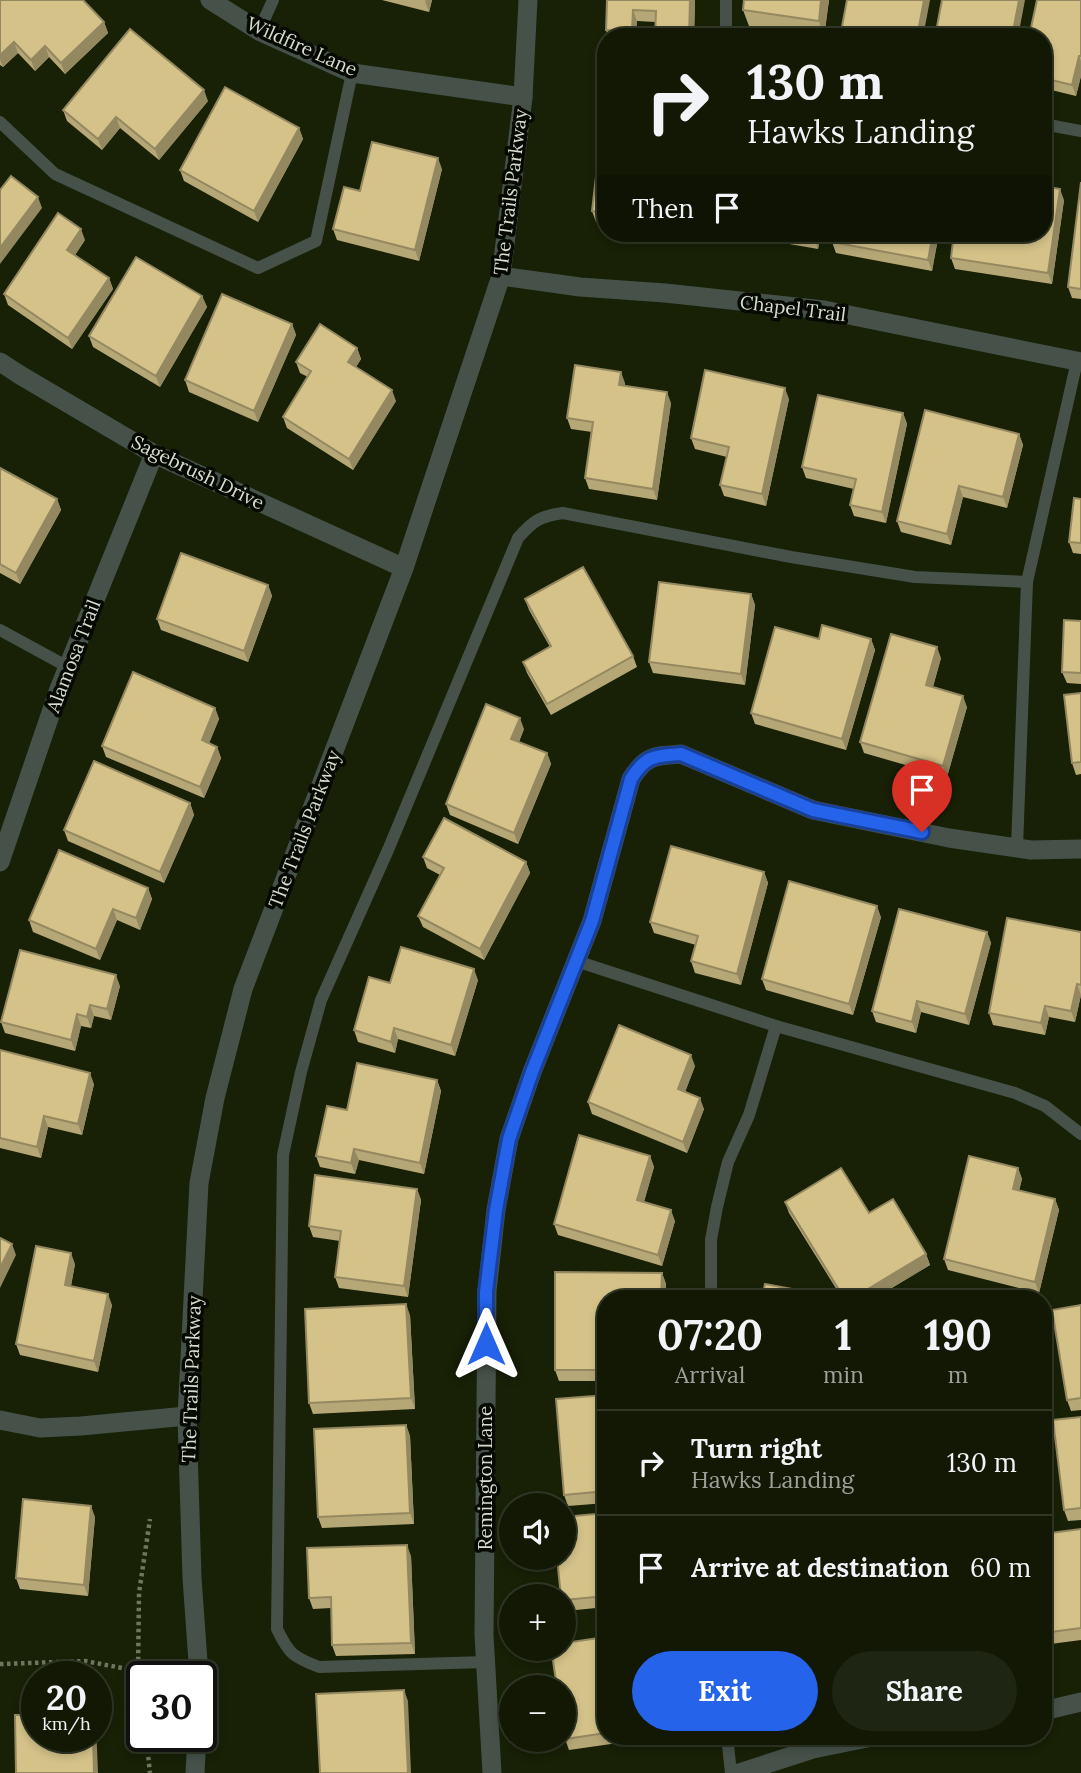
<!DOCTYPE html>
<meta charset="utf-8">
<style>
body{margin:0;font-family:Lora,serif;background:#1f2513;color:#f1f3f6;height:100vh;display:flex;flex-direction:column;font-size:26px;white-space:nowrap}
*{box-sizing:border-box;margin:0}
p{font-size:23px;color:#9ca09a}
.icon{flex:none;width:38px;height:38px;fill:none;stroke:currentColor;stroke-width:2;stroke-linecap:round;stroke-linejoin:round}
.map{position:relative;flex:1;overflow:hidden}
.drawer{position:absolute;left:597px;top:1290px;width:455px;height:455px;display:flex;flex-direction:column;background:#121804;border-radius:28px;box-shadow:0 4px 10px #0003,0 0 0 2px #313726}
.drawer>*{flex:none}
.guide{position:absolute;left:597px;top:28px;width:455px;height:214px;border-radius:28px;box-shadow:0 4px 10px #0003,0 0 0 2px #313726;background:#121804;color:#f1f3f6;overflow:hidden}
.tools{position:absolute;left:499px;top:1493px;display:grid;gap:14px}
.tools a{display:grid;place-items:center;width:77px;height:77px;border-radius:50%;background:#121804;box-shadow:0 4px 10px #0003,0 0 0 2px #313726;font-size:35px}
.speed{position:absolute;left:21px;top:1661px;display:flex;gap:14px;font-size:35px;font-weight:700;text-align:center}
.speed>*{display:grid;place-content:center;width:91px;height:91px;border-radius:50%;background:#121804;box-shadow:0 4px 10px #0003,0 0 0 2px #313726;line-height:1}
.speed small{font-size:18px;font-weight:400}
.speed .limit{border:4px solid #111;border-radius:10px;background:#fff;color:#111}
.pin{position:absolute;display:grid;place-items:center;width:60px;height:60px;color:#fff;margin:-72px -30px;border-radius:50% 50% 50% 0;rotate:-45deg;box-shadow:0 0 7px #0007}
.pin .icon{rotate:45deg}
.me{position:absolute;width:77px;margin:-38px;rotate:0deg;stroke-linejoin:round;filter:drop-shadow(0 0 5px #0008)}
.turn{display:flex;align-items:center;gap:24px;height:147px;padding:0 35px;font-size:32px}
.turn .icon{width:91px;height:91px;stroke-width:2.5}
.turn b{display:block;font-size:49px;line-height:60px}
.then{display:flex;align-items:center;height:66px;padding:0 35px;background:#0003;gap:14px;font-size:26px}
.eta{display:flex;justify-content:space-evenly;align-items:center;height:119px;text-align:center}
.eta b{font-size:42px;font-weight:700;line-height:49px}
.cta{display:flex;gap:14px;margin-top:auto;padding:14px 35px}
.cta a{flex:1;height:80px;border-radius:42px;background:#2563eb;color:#fff;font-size:28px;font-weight:700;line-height:80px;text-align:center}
.cta a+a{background:#1f2513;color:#f1f3f6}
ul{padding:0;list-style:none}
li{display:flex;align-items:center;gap:21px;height:105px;padding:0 35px;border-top:2px solid #313726}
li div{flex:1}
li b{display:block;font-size:26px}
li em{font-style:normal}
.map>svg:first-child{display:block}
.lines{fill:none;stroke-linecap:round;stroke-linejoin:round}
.path{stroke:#6f7660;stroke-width:4.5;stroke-dasharray:3.5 3.5;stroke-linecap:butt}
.service{stroke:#465249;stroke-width:12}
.minor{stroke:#465249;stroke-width:19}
.tertiary{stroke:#465249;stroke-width:19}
.wall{fill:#b6a776}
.shaded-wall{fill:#948860}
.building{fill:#d4c289;stroke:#948860;stroke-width:2}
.route-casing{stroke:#184099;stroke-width:18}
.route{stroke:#2563eb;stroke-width:12}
.labels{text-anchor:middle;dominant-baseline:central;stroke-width:7;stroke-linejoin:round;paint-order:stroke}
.street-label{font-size:19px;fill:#d7ddcd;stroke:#060802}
</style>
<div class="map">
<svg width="1081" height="1773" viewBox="0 0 1081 1773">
<rect width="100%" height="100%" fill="#182006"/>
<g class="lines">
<g class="path">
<polyline points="0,1664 85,1661 138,1671"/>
<polyline points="142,1702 138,1671 139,1593 150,1519"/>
<polyline points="146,1736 150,1773"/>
</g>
<g class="service">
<polyline points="259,31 273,0"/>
<polyline points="726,37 726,0"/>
<polyline points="0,122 55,174 258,268 316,241 352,73"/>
<polyline points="1043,124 1081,131"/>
<polyline points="0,630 68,667"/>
<polyline points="1017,847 1027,582 1077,361"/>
<polyline points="576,961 776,1026 1015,1093 1045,1106 1081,1134"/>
<polyline points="711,1298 711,1240 717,1207 728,1162 749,1115 776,1026"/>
<path d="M486,1662L319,1667C293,1657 289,1654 277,1629L283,1155L301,1072L321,1000L388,850L518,538C533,521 540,516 563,513L791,557L915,577L1027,582"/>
<polyline points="727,1736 731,1773"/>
</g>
<g class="minor">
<polyline points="210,0 259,31 352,73 523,97"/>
<polyline points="501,276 580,287 665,293 824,310 1081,362"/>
<polyline points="0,362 20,375 154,454 404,568"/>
<polyline points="0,862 59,689 154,454"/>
<polyline points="0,1420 40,1428 81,1426 187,1416"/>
<polyline points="1043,1711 1081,1702"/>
<path d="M492,1773L484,1635L487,1291L496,1210L509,1139L532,1072L592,921L631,779C646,755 655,756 681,754L813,810L949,838L1031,850L1081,849"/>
<polyline points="739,1773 813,1749 877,1736"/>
</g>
<g class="tertiary">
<polyline points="199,1676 192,1578 187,1416 199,1183 215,1098 243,989 404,568 501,276 523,97 528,0"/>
<polyline points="195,1773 197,1736"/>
</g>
</g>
<g class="wall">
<polygon points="0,0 104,22 108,33 65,74 49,57 35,71 18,53 3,67 0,65"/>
<polygon points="382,0 432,0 429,12"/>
<polygon points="607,0 695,0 694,37 656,37 656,22 637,21 636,37 608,37 606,30"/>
<polygon points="744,0 829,0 824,37 749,26 743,10"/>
<polygon points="1081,0 1081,76 1076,96 1043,88 1043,37"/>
<polygon points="208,101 159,160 120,128 102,150 67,121 63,110"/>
<polygon points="299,128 303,139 258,222 184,181 180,170"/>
<polygon points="606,134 606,223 596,222 592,211"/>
<polygon points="442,169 419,261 337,240 333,229 360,191"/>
<polygon points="1081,182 1081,299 1072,298 1068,287"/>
<polygon points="1064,200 1052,284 955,269 951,258"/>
<polygon points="727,233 821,233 818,249"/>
<polygon points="939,233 932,271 836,253 832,242"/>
<polygon points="85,240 75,255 109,278 113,289 72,349 8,305 4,294"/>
<polygon points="202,296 207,307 160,387 93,347 89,336"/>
<polygon points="292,324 296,335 258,422 189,392 185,380"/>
<polygon points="357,348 361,359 356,367 396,401 353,470 287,428 283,417 308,377 300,373 296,362"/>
<polygon points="625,383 625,386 671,403 657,500 589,489 585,478 592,432 571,429 567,418"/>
<polygon points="789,399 766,506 724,496 720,485 727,457 695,449 691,438"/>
<polygon points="903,413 907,424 886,523 854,516 850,505 854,489 806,478 802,467"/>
<polygon points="1019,434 1023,445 1007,508 963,497 951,545 901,532 897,521"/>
<polygon points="0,468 57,499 61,510 20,584 0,573"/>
<polygon points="1081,499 1081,554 1073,553 1069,542"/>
<polygon points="268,585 272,596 248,662 161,630 157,619"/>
<polygon points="751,594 755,605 745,685 653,673 649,662"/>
<polygon points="525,599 633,656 637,667 551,715 527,673 523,662 550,647 529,610"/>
<polygon points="1081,621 1081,684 1067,683 1062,672"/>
<polygon points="819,639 871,639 875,650 846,750 755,724 751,713"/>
<polygon points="941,658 933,687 967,707 947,777 864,753 860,742"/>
<polygon points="1081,693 1081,774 1076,775 1072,763"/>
<polygon points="215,708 219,719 209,743 217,747 221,758 204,798 106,757 102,746"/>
<polygon points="524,729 519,742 547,753 551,764 518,844 450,815 446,804"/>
<polygon points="190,803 194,815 164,883 68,841 64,830"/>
<polygon points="423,857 526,862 530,873 484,960 423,927 418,916 440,875 427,868"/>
<polygon points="764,872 768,883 741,985 695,973 691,961 696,945 654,933 650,922"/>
<polygon points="148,888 152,899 140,930 117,920 100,960 33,932 29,920"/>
<polygon points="881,917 853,1015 766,990 762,979"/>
<polygon points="987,932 991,943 969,1025 921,1012 916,1033 876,1022 872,1011"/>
<polygon points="1081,932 1081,995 1075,1022 1049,1017 1045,1035 993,1025 989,1013"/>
<polygon points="478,980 455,1056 398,1039 395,1053 358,1042 354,1030 390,983"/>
<polygon points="120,986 111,1020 94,1016 91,1028 81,1026 75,1051 5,1033 1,1022"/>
<polygon points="0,1050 94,1084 82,1135 48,1127 41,1158 0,1148"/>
<polygon points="695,1066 685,1092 704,1109 687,1153 592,1114 588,1102"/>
<polygon points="437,1080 441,1091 424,1174 359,1160 355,1174 320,1167 316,1156 347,1110"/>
<polygon points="650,1156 654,1167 644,1202 675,1221 662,1266 558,1235 554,1224"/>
<polygon points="1018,1168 1022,1179 1019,1190 1055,1199 1059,1210 1039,1293 948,1270 944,1259"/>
<polygon points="417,1189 421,1200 408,1297 339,1288 335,1277 340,1241 313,1237 309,1226"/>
<polygon points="785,1202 869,1213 926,1254 930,1265 875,1298 842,1298 789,1213"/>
<polygon points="75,1264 71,1286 112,1305 98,1372 20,1355 16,1344"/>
<polygon points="555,1272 662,1273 666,1284 666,1298 606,1298 606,1381 559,1381 555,1370"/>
<polygon points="1081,1305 1081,1410 1071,1411 1067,1400"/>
<polygon points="410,1315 415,1409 313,1414 309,1403"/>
<polygon points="606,1395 606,1503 568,1506 564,1495"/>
<polygon points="1081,1417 1081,1520 1068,1521 1064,1510"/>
<polygon points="406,1425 410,1436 414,1524 322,1528 318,1517"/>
<polygon points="606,1513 606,1607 566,1611 564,1605 564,1596"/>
<polygon points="95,1517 88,1596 20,1589 16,1578"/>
<polygon points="1081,1529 1081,1640 1043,1645 1043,1534"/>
<polygon points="411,1556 415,1654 336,1656 332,1645 331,1608 313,1609 309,1598"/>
<polygon points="606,1637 606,1736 660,1737 569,1750 565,1739"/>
</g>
<g class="shaded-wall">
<polygon points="426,0 432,0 429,12 425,1"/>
<polygon points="690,0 695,0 694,37 689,37"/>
<polygon points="821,0 829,0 824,37 819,21"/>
<polygon points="924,0 930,0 923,37 917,37"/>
<polygon points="1019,0 1025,0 1018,37 1012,37"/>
<polygon points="633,10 637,21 636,37 634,37 632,31"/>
<polygon points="104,22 108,33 65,74 61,63"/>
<polygon points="14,42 18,53 3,67 0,60 0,55"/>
<polygon points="45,46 49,57 35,71 31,60"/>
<polygon points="1079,56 1081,61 1081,76 1076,96 1072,85"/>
<polygon points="204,90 208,101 159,160 155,149"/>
<polygon points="116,117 120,128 102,150 98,139"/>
<polygon points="299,128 303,139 258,222 254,211"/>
<polygon points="438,158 442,169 419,261 415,250"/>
<polygon points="1060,189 1064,200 1052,284 1048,273"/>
<polygon points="38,197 42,208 0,264 0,248"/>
<polygon points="81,229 85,240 71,261 67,250"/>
<polygon points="815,233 821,233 818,249 814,238"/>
<polygon points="933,233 939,233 932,271 928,260"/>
<polygon points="109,278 113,289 72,349 68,338"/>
<polygon points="202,296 207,307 160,387 156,376"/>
<polygon points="292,324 296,335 258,422 254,411"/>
<polygon points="357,348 361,359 352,373 348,362"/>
<polygon points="621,372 625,383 623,396 619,385"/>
<polygon points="785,388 789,399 766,506 762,494"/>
<polygon points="392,390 396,401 353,470 349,459"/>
<polygon points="667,392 671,403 657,500 653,489"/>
<polygon points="903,413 907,424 886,523 882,512"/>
<polygon points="1019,434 1023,445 1007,508 1003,497"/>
<polygon points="959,486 963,497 951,545 947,534"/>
<polygon points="57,499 61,510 20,584 16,573"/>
<polygon points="268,585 272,596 248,662 244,651"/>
<polygon points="751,594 755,605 745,685 741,674"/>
<polygon points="871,639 875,650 846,750 842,739"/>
<polygon points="937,647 941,658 930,696 926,685"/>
<polygon points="963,696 967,707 947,777 943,766"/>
<polygon points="215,708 219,719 206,751 202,740"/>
<polygon points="520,718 524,729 515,750 511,739"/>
<polygon points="217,747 221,758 204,798 200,787"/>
<polygon points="547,753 551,764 518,844 514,833"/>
<polygon points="190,803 194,815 164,883 160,872"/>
<polygon points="526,862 530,873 484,960 480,949"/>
<polygon points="764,872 768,883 741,985 737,974"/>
<polygon points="148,888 152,899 140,930 136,918"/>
<polygon points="877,906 881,917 853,1015 849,1004"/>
<polygon points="113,909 117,920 100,960 96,949"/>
<polygon points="987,932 991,943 969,1025 965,1014"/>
<polygon points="474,969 478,980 455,1056 451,1045"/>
<polygon points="116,975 120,986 111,1020 107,1009"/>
<polygon points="1077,984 1081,995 1075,1022 1071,1011"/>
<polygon points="917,1001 921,1012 916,1033 912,1022"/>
<polygon points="90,1005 94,1016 91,1028 87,1017"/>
<polygon points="1045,1006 1049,1017 1045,1035 1041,1023"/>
<polygon points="77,1014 81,1026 75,1051 71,1040"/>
<polygon points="394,1028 398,1039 395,1053 391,1042"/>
<polygon points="691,1055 695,1066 682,1100 678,1089"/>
<polygon points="90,1073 94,1084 82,1135 78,1124"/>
<polygon points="437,1080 441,1091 424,1174 420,1163"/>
<polygon points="700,1098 704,1109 687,1153 683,1142"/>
<polygon points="44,1116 48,1127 41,1158 37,1147"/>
<polygon points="354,1149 359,1160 355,1174 351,1163"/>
<polygon points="650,1156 654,1167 641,1211 637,1200"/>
<polygon points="1018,1168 1022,1179 1017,1200 1013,1189"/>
<polygon points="417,1189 421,1200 408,1297 404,1286"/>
<polygon points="1055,1199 1059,1210 1039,1293 1035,1282"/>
<polygon points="671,1210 675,1221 662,1266 658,1255"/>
<polygon points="12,1244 16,1255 0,1288 0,1268"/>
<polygon points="71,1253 75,1264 69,1296 65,1285"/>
<polygon points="926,1254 930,1265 875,1298 853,1298"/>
<polygon points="662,1273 666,1284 666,1298 661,1298"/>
<polygon points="108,1294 112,1305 98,1372 94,1361"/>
<polygon points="406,1304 410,1315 415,1409 411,1398"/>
<polygon points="406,1425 410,1436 414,1524 410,1513"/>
<polygon points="91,1506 95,1517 88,1596 84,1585"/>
<polygon points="407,1545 411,1556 415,1654 411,1643"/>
<polygon points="404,1690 408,1701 411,1773 408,1773"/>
<polygon points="96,1723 98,1773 94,1773 93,1736 96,1736"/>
</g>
<g class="building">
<polygon points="0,0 83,0 104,22 61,63 45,46 31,60 14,42 0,55"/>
<polygon points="607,0 690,0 689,37 655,36 656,11 633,10 632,31 606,30"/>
<polygon points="744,0 821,0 819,21 743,10"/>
<polygon points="847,0 924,0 917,37 840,37"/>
<polygon points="942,0 1019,0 1012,37 935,37"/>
<polygon points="1037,0 1081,0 1081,56 1079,56 1072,85 1043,78 1043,37 1029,37"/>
<polygon points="130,29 204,90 155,149 116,117 98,139 63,110"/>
<polygon points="225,87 299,128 254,211 180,170"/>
<polygon points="601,134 606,134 606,213 592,211"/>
<polygon points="372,142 438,158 415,250 333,229 344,187 360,191"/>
<polygon points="11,176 38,197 0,248 0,190"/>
<polygon points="1081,182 1081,289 1068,287"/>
<polygon points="1043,186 1060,189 1048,273 951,258 954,233 1043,233"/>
<polygon points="58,213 81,229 67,250 109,278 68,338 4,294"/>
<polygon points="784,233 815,233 814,238"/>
<polygon points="833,233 933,233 928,260 832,242"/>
<polygon points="136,257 202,296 156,376 89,336"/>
<polygon points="222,294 292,324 254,411 185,380"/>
<polygon points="320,324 357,348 348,362 392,390 349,459 283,417 311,371 296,362"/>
<polygon points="575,365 621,372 619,385 667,392 653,489 585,478 593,422 567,418"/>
<polygon points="705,370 785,388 762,494 720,485 729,447 691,438"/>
<polygon points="818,395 903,413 882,512 850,505 856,479 802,467"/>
<polygon points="925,410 1019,434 1003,497 959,486 947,534 897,521"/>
<polygon points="0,468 57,499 16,573 0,564"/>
<polygon points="1074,498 1081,499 1081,543 1069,542"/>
<polygon points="181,553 268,585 244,651 157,619"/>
<polygon points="583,567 633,656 547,704 523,662 551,646 525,599"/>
<polygon points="659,582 751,594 741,674 649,662"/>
<polygon points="1064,620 1081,621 1081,673 1062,672"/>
<polygon points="822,625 871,639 842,739 751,713 775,627 819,639"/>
<polygon points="891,634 937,647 926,685 963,696 943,766 860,742"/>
<polygon points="133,672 215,708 202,740 217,747 200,787 102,746"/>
<polygon points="1081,693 1081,762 1072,763 1064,695"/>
<polygon points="486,704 520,718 511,739 547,753 514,833 446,804"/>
<polygon points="94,761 190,803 160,872 64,830"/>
<polygon points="444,818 526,862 480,949 418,916 444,868 423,857"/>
<polygon points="671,846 764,872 737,974 691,961 698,936 650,922"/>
<polygon points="59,850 148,888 136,918 113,909 96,949 29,920"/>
<polygon points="789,881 877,906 849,1004 762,979"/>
<polygon points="899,909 987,932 965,1014 917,1001 912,1022 872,1011"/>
<polygon points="1007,918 1081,932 1081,985 1077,984 1071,1011 1045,1006 1041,1023 989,1013"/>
<polygon points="401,947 474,969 451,1045 394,1028 391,1042 354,1030 369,977 390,983"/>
<polygon points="20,950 116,975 107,1009 90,1005 87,1017 77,1014 71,1040 1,1022"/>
<polygon points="619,1025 691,1055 678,1089 700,1098 683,1142 588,1102"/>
<polygon points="0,1050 90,1073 78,1124 44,1116 37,1147 0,1138"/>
<polygon points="357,1063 437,1080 420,1163 354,1149 351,1163 316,1156 327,1106 347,1110"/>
<polygon points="579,1135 650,1156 637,1200 671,1210 658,1255 554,1224"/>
<polygon points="969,1156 1018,1168 1013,1189 1055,1199 1035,1282 944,1259"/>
<polygon points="841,1168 869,1213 893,1199 926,1254 853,1298 844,1298 785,1202"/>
<polygon points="315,1175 417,1189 404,1286 335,1277 341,1231 309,1226"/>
<polygon points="0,1238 12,1244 0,1268"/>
<polygon points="36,1246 71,1253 65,1285 108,1294 94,1361 16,1344"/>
<polygon points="555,1272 662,1273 661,1298 606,1298 606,1370 555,1370"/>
<polygon points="765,1284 803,1291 801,1298 762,1298"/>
<polygon points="406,1304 411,1398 309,1403 305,1309"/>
<polygon points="1081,1305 1081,1398 1067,1400 1052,1310"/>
<polygon points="606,1395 606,1491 564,1495 556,1399"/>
<polygon points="1081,1417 1081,1508 1064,1510 1053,1420"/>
<polygon points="406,1425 410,1513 318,1517 314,1429"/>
<polygon points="23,1499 91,1506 84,1585 16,1578"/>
<polygon points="606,1513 606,1596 564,1600 564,1596 561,1596 557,1558 564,1558 564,1517"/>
<polygon points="1081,1529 1081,1628 1043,1633 1043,1534"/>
<polygon points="407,1545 411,1643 332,1645 331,1597 309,1598 307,1548"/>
<polygon points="606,1637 606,1733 565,1739 564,1731 564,1687 557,1687 551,1648 564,1648 564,1643"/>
<polygon points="404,1690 408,1773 320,1773 316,1694"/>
<polygon points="15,1715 37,1715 37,1736 93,1736 94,1773 16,1773"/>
</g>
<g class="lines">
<g class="route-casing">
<path id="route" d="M486,1344V1292L496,1210L509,1139L532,1072L592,921L631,779C646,755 655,756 681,754L813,810L922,832"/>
</g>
<use href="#route" class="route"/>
</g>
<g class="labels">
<g class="street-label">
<text transform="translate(302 46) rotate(24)">Wildfire Lane</text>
<text transform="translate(510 192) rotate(-83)">The Trails Parkway</text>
<text transform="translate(793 308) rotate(7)">Chapel Trail</text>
<text transform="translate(198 472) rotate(26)">Sagebrush Drive</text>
<text transform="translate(73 656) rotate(-69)">Alamosa Trail</text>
<text transform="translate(304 829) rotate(-69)">The Trails Parkway</text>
<text transform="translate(191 1379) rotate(-88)">The Trails Parkway</text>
<text transform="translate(485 1478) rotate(-90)">Remington Lane</text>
</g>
</g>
</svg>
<div class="tools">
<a><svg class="icon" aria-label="sound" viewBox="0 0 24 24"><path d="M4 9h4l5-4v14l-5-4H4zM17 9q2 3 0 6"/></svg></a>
<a>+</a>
<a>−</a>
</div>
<div class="speed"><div>20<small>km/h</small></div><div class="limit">30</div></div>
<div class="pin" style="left:922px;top:832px;background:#d93025"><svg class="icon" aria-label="arrive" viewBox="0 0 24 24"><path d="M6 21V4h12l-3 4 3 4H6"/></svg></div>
<svg class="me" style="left:486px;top:1344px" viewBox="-20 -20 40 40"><path d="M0-17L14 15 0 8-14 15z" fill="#2563eb" stroke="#fff" stroke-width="4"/></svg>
<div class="guide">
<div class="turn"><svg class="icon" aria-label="right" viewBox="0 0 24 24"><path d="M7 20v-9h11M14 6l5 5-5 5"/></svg><div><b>130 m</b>Hawks Landing</div></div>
<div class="then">Then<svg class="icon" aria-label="arrive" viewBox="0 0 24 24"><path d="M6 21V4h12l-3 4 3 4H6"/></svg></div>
</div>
<section class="drawer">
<div class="eta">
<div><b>07:20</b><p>Arrival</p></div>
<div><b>1</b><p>min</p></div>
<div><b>190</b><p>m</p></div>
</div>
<ul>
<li><svg class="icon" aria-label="right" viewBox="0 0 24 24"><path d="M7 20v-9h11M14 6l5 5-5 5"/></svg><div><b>Turn right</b><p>Hawks Landing</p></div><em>130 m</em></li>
<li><svg class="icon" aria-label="arrive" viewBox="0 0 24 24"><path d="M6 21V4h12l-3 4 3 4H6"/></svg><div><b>Arrive at destination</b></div><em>60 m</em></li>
</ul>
<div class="cta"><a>Exit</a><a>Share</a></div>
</section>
</div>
